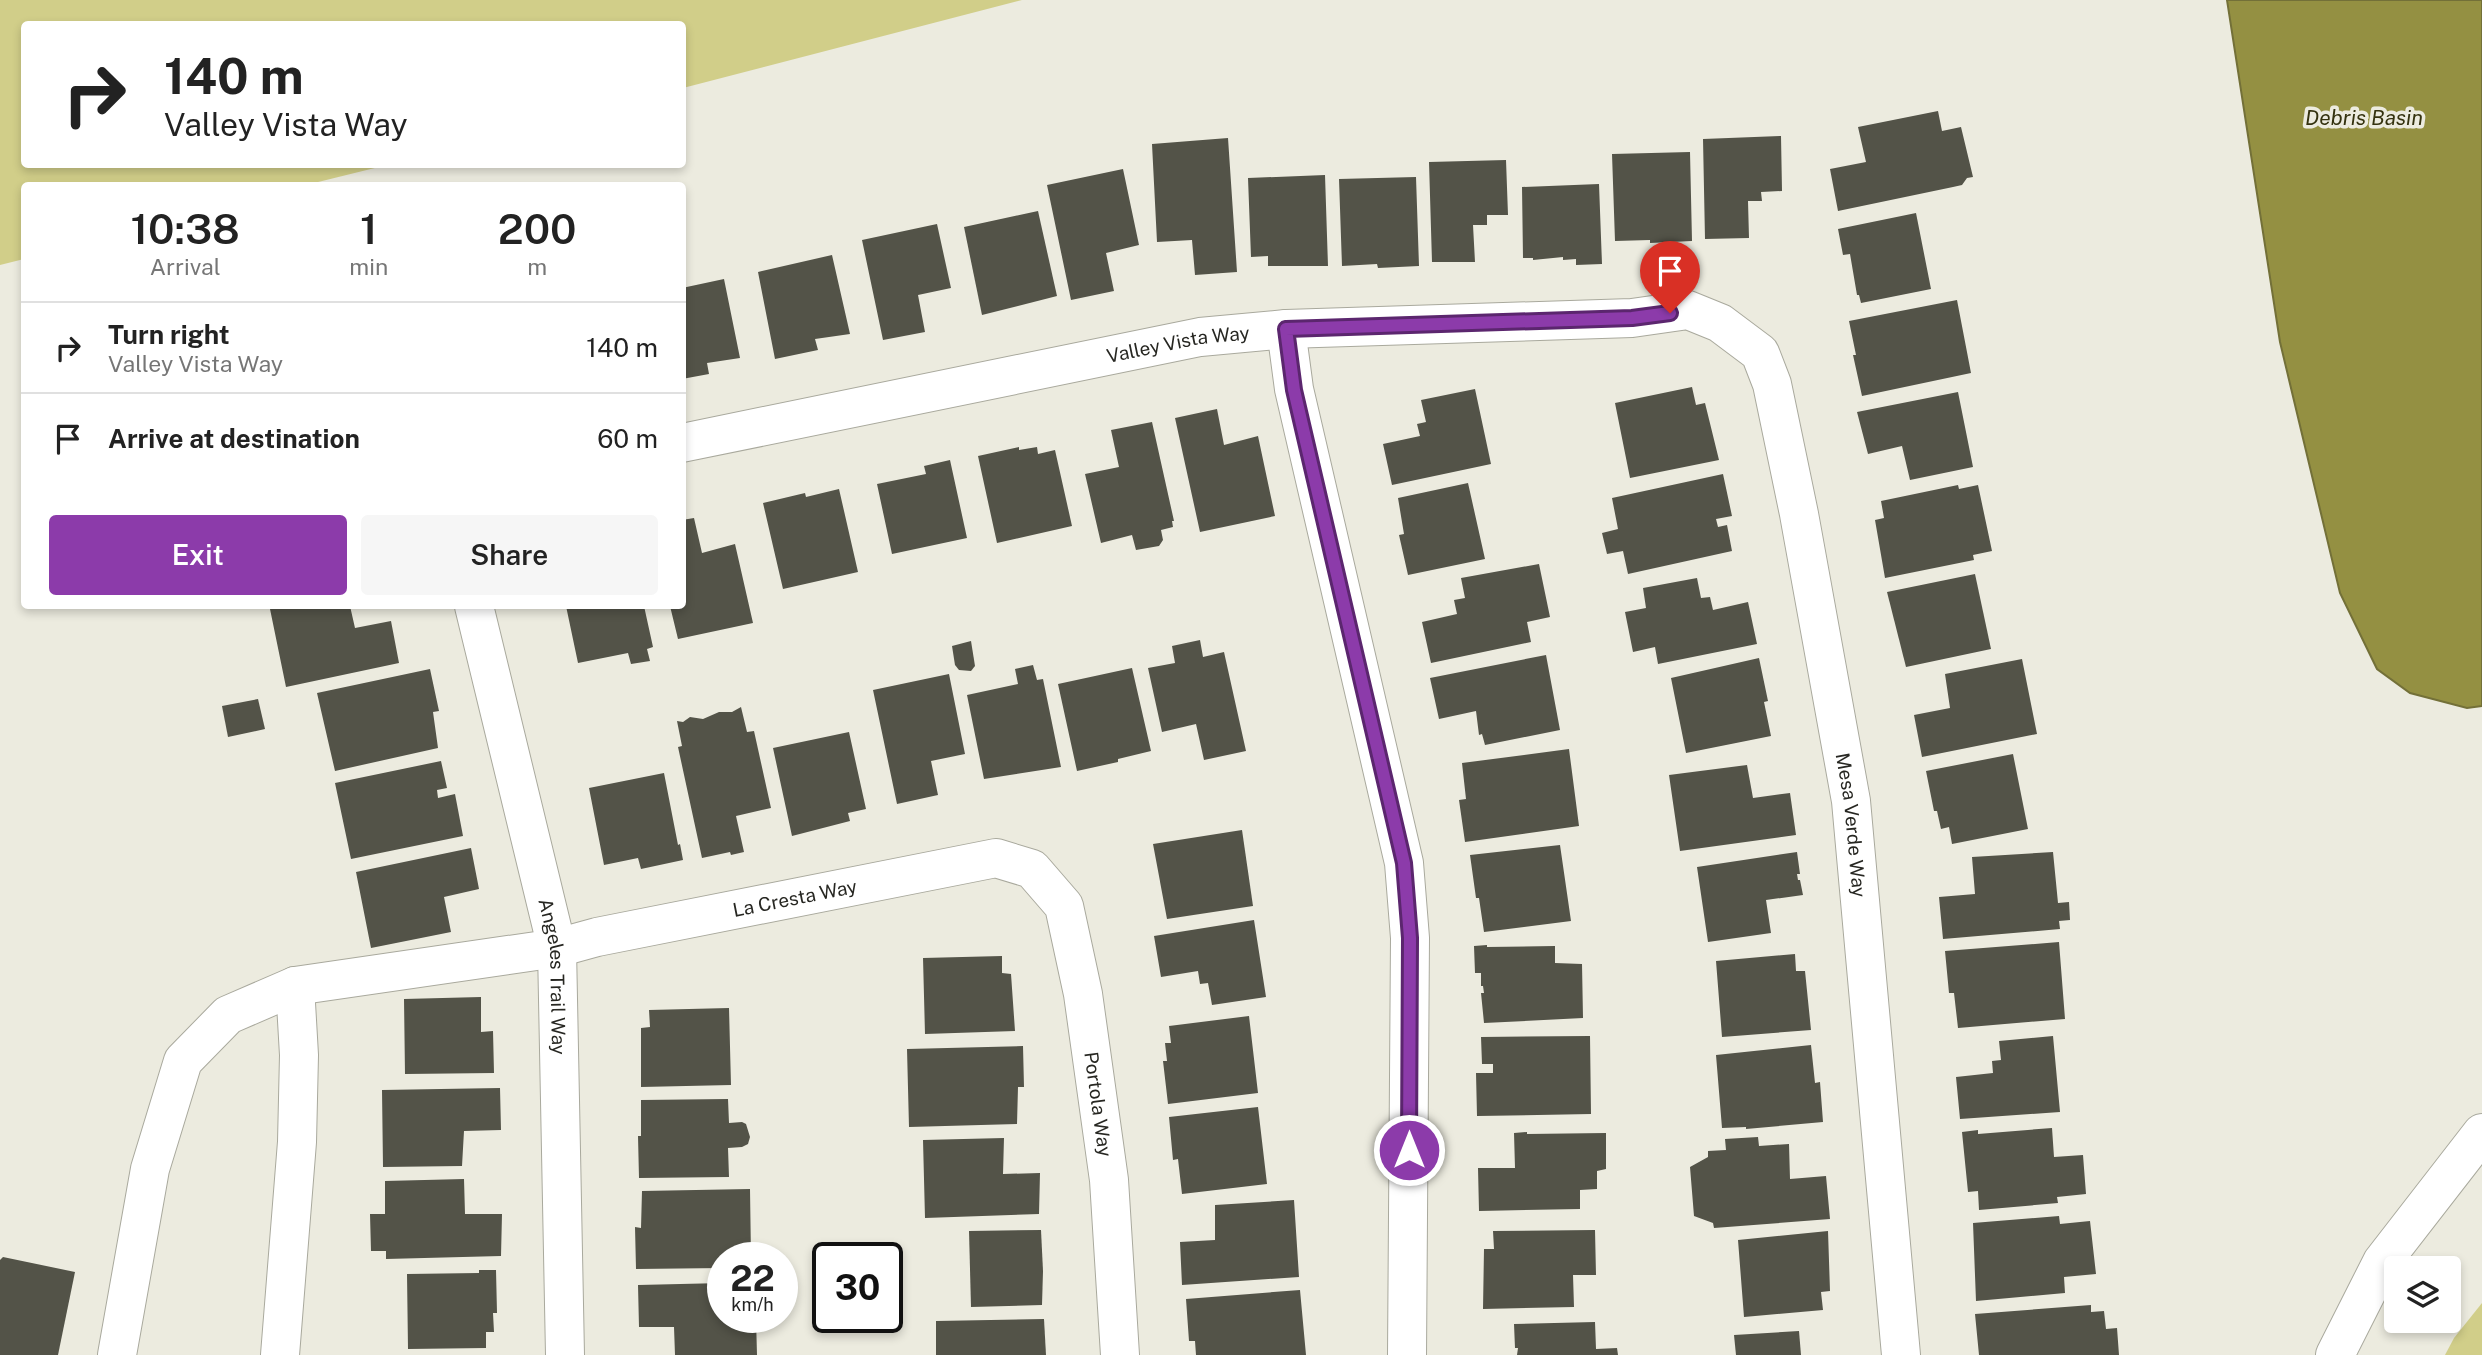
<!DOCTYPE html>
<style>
body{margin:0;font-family:"Public Sans",sans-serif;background:#f6f6f6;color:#222;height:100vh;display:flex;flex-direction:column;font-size:26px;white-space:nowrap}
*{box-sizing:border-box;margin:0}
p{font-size:23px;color:#767676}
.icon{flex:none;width:38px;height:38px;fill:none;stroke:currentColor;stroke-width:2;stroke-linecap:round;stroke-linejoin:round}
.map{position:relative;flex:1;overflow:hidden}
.drawer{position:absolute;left:21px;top:182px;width:665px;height:427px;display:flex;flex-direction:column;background:#fff;border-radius:7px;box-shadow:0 4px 10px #0003}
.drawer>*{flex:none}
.guide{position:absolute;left:21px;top:21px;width:665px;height:147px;border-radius:7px;box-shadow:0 4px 10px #0003;background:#fff;color:#222;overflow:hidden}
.controls{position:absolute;left:2384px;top:1256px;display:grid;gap:14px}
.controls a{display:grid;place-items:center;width:77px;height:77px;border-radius:7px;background:#fff;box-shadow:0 4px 10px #0003;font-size:35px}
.speed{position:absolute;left:707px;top:1242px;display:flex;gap:14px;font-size:35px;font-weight:700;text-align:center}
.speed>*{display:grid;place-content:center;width:91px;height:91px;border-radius:50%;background:#fff;box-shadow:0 4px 10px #0003;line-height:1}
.speed small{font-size:18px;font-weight:400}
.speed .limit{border:4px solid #111;border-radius:10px;background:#fff;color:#111}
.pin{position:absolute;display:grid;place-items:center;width:60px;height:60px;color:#fff;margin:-72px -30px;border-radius:50% 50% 50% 0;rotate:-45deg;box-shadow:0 0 7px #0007}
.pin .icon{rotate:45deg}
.me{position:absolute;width:77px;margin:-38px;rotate:0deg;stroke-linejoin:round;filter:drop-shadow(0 0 5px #0008)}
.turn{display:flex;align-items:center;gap:24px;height:147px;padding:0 28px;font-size:32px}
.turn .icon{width:91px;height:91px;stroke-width:2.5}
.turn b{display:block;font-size:49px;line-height:60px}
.eta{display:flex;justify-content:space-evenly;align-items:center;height:119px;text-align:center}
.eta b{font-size:42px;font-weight:600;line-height:49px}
.cta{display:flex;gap:14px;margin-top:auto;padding:14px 28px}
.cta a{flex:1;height:80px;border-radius:7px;background:#8c3baa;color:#fff;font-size:28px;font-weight:600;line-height:80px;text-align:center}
.cta a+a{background:#f6f6f6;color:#222}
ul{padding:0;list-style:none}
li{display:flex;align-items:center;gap:21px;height:91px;padding:0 28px;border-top:2px solid #e0e0e0}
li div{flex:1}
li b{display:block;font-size:26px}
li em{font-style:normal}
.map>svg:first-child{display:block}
.green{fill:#d1ce89}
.water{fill:#949042;stroke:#737038;stroke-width:2}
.building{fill:#535348}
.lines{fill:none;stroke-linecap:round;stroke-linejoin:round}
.street-casing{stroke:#a9a99d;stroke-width:40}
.secondary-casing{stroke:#a9a99d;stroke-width:40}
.street{stroke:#fff;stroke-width:38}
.secondary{stroke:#fff;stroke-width:38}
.route-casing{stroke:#5b266e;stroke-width:18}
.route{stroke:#8c3baa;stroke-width:12}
.labels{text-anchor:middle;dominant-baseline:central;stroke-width:7;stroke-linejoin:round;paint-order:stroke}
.street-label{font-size:19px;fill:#272722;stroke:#ecebdf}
.water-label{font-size:21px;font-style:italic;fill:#34320f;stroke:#ecebdf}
</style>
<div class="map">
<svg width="2482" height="1355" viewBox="0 0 2482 1355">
<rect width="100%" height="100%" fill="#ecebdf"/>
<g class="green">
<polygon points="0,0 1022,0 683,88 682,24 24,24 24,164 387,165 306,185 24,186 24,259 0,265"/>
<polygon points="2482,1303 2482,1355 2445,1355 2454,1338"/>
</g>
<polygon class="water" points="2227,0 2482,0 2482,706 2467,708 2410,693 2377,669 2340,593 2280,342"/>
<g class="building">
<polygon points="1938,111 1942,131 1961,127 1973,177 1967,178 1962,185 1953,187 1838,211 1830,169 1866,162 1858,127"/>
<polygon points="1781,136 1782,191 1761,192 1762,201 1748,201 1749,238 1705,239 1703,139"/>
<polygon points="1228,138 1237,272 1195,275 1192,240 1157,242 1152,144"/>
<polygon points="1690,152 1692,241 1650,243 1650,240 1615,241 1612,154"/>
<polygon points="1506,160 1508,215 1487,215 1487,225 1473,225 1475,262 1432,262 1429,162"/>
<polygon points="1123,169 1139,245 1106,253 1114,291 1071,300 1047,185"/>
<polygon points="1325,175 1328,266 1268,266 1268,256 1251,257 1248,178"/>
<polygon points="1416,177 1419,266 1378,268 1377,264 1342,266 1339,179"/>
<polygon points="1599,184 1602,264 1576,265 1576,259 1563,260 1563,257 1533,260 1533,258 1523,258 1522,187"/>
<polygon points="1038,211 1057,296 982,315 964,227"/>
<polygon points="1916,213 1931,289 1861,303 1859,295 1857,295 1850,254 1843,255 1838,229"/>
<polygon points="937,224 951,288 918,295 925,332 883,340 862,240"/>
<polygon points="832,255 850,334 815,339 818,350 775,359 758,272"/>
<polygon points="724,279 740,358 707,363 709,374 682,379 682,288"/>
<polygon points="1957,300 1971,373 1862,396 1853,355 1856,355 1849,321"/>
<polygon points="1692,387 1696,405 1705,403 1719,460 1630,478 1615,403"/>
<polygon points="1475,389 1491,464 1392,485 1383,444 1420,436 1417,424 1426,422 1421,400"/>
<polygon points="1958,392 1973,467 1910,480 1902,446 1868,454 1857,412"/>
<polygon points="1217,409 1224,445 1258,436 1275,516 1200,532 1175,418"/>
<polygon points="1152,422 1174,521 1172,521 1173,527 1161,530 1163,540 1159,546 1136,550 1132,535 1101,543 1085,474 1119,467 1111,430"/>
<polygon points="1019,447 1019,450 1037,447 1038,454 1055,450 1072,526 997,543 978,456"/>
<polygon points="950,460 967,538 892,554 877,484 926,474 924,466"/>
<polygon points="1723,474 1732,516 1716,519 1718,527 1727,525 1732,551 1628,574 1623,551 1607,554 1602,533 1618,529 1612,498"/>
<polygon points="1468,483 1485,559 1408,575 1399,535 1404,534 1398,498"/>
<polygon points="1958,485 1959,489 1978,485 1992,551 1973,555 1974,560 1885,578 1875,520 1884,518 1881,501"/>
<polygon points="839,489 858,572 783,589 763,503 805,493 806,497"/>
<polygon points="694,518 702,553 735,544 753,623 678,639 670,606 682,606 682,520"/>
<polygon points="1539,564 1550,617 1527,622 1531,642 1431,663 1422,622 1457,614 1454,600 1465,598 1461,578"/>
<polygon points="1975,574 1991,649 1906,667 1887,592"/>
<polygon points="1697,578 1701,598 1710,597 1713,610 1748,602 1757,644 1658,664 1655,647 1633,652 1625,612 1646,608 1643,588"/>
<polygon points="288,606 350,606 355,628 391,621 399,663 286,687 270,609"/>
<polygon points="566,606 644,606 653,647 647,649 650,661 631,664 628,653 578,663"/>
<polygon points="1200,640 1203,657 1224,652 1246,751 1204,760 1196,724 1162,732 1148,668 1175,663 1172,646"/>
<polygon points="971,641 975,666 971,671 959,670 955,665 952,646"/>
<polygon points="1546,655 1560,730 1485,745 1482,734 1479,735 1476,711 1439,719 1430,678"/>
<polygon points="1759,658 1768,701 1764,702 1771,736 1686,753 1671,678"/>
<polygon points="2022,659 2037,734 1922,757 1914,715 1950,708 1945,674"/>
<polygon points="1033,665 1037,680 1043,679 1061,767 984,779 967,695 1018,684 1015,669"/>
<polygon points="1132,668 1151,751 1118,759 1118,762 1077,771 1058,684"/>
<polygon points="430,669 439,711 433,712 438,748 335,771 317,693"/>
<polygon points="949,674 965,754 931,761 938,795 897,804 873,690"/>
<polygon points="258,699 265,729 228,737 222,706"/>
<polygon points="741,707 747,732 754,731 771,808 736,816 744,852 731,855 730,852 702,858 678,747 682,746 677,721 683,722 690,717 703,719 719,712 732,712"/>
<polygon points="849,732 866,809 848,813 850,821 792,836 773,748"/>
<polygon points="1569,749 1579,826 1465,842 1459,800 1466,799 1462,763"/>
<polygon points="2013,754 2028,829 1952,844 1949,827 1941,829 1937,811 1934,811 1926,771"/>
<polygon points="441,761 447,788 437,790 438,798 455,794 463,836 351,859 335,783"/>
<polygon points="1747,765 1753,798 1790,793 1796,835 1680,851 1669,775"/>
<polygon points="664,773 678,845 680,844 683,860 641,869 638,858 604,865 589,788"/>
<polygon points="1242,830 1253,906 1167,919 1153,844"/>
<polygon points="1560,845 1571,921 1484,932 1479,898 1476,898 1470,855"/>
<polygon points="471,848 479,889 444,897 451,932 371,948 356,872"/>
<polygon points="1797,852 1800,874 1797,874 1798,880 1800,880 1803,895 1766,900 1771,933 1708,942 1697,867"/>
<polygon points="2053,852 2058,903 2069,902 2070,920 2059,921 2060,929 1943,939 1939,897 1975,894 1972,857"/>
<polygon points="1254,920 1266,997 1212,1005 1208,983 1200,984 1198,971 1161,977 1154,936"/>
<polygon points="2059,942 2065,1019 1958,1028 1954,993 1949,993 1945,951"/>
<polygon points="1487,945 1487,947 1555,946 1555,963 1582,964 1583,1018 1484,1023 1481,993 1484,993 1483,986 1481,986 1481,973 1475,973 1474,946"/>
<polygon points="1795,954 1796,971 1805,971 1811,1030 1722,1037 1716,961"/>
<polygon points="1002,956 1002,973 1011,974 1015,1031 925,1034 923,958"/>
<polygon points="481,997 481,1032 493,1031 494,1073 405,1074 404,999"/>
<polygon points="729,1008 731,1085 641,1087 641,1028 650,1027 649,1010"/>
<polygon points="1249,1016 1258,1093 1168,1104 1163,1061 1167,1061 1165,1043 1171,1043 1169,1026"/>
<polygon points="1590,1036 1591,1114 1477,1116 1476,1073 1493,1073 1493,1064 1482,1064 1481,1037"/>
<polygon points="2053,1036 2060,1112 1960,1119 1956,1077 1993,1073 1992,1061 2001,1060 1999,1041"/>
<polygon points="1811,1045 1815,1083 1820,1082 1823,1122 1746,1129 1746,1127 1722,1128 1716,1055"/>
<polygon points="1023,1046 1024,1087 1018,1087 1017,1124 909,1127 907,1049"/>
<polygon points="500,1088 501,1130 464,1131 462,1166 383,1167 382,1090"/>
<polygon points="728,1099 729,1123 742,1122 746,1124 750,1137 748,1144 742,1147 728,1148 729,1177 639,1178 638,1136 641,1136 641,1100"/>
<polygon points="1258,1107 1267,1184 1182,1194 1178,1159 1173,1160 1169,1117"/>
<polygon points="2052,1128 2054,1157 2083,1155 2086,1194 2057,1197 2058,1203 1979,1210 1978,1191 1968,1192 1962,1132 1978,1130 1978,1134"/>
<polygon points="1527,1132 1527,1134 1606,1133 1606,1169 1597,1171 1597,1189 1580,1190 1580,1209 1479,1211 1478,1168 1515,1168 1514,1133"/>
<polygon points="1758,1137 1759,1146 1789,1144 1790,1179 1826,1176 1830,1219 1714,1228 1713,1223 1694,1216 1690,1167 1708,1157 1708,1151 1726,1150 1725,1139"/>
<polygon points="1004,1138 1003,1174 1040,1173 1039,1214 925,1218 923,1140"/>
<polygon points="464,1179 465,1214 502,1214 501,1256 386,1259 386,1251 371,1251 370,1214 385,1214 385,1181"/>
<polygon points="750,1189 751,1258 723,1258 723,1268 636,1269 635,1227 641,1228 642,1191"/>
<polygon points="1294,1200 1299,1277 1182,1285 1180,1242 1215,1240 1215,1205"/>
<polygon points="2059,1216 2060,1224 2090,1221 2096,1274 2064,1277 2065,1293 1976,1301 1973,1223"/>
<polygon points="1041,1230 1043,1271 1042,1305 971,1307 969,1231"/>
<polygon points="1595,1230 1596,1275 1573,1275 1574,1307 1483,1309 1484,1249 1494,1249 1493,1231"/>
<polygon points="1828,1231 1830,1291 1821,1292 1823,1310 1744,1317 1738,1240"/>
<polygon points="3,1257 75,1272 58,1355 0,1355 0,1260"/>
<polygon points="479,1270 496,1270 497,1313 493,1313 494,1332 486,1332 486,1348 408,1349 407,1274 479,1273"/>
<polygon points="723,1283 723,1318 756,1318 757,1355 675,1355 674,1327 639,1327 638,1285"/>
<polygon points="1300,1290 1306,1355 1196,1355 1195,1341 1189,1341 1186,1299"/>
<polygon points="2091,1305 2091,1312 2104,1311 2106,1329 2117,1328 2119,1355 1979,1355 1975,1314"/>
<polygon points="1044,1319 1046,1355 936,1355 936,1321"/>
<polygon points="1595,1322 1596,1349 1617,1348 1618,1355 1517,1355 1518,1348 1515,1348 1514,1324"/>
<polygon points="1799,1331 1801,1355 1736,1355 1734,1335"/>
</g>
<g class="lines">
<g class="street-casing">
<g id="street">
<polyline points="1286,329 1294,389 1404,863 1410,938 1407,1355"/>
<path id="s1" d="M682,443L1200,337L1286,329L1632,318L1688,310L1720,323L1760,353L1772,384L1799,514L1851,801L1901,1355"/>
<path id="s2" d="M474,606L557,948L565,1355"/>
<path id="s3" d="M117,1355L150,1169L183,1061L228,1015L295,986L557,948L597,937L996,858L1032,869L1064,906L1083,994L1109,1180L1120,1355"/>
<polyline points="280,1355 297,1142 299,1055 295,986"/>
</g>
</g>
<g class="secondary-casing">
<polyline id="secondary" points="2335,1355 2382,1262 2482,1133"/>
</g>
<use href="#street" class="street"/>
<use href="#secondary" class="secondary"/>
</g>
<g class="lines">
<g class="route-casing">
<polyline id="route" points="1409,1150 1410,938 1404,863 1294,390 1286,329 1632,318 1670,313"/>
</g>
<use href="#route" class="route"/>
</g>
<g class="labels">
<g class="street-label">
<text stroke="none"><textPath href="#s1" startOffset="506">Valley Vista Way</textPath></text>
<text stroke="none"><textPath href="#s1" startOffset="1584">Mesa Verde Way</textPath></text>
<text stroke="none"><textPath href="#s3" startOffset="947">La Cresta Way</textPath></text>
<text stroke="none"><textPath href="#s2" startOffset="380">Angeles Trail Way</textPath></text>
<text stroke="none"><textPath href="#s3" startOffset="1440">Portola Way</textPath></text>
</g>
<g class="water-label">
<text x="2364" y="117">Debris Basin</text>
</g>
</g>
</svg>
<div class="controls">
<a><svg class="icon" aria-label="layers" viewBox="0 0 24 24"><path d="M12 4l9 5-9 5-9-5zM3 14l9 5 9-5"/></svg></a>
</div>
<div class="speed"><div>22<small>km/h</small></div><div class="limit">30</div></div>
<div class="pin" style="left:1670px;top:313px;background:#d93025"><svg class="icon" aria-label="arrive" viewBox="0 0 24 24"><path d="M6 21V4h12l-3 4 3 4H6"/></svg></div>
<svg class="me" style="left:1409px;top:1150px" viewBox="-20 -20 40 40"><circle r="17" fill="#8c3baa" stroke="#fff" stroke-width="3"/><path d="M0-11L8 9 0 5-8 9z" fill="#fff"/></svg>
<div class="guide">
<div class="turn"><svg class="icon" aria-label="right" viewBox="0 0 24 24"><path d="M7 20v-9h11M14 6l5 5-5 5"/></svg><div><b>140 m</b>Valley Vista Way</div></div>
</div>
<section class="drawer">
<div class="eta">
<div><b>10:38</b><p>Arrival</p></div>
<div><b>1</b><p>min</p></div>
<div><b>200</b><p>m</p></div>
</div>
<ul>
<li><svg class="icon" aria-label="right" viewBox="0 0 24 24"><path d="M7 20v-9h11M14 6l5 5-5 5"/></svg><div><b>Turn right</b><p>Valley Vista Way</p></div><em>140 m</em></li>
<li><svg class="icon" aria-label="arrive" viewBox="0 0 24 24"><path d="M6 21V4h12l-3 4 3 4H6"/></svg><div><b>Arrive at destination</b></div><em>60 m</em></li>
</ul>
<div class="cta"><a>Exit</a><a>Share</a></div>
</section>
</div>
